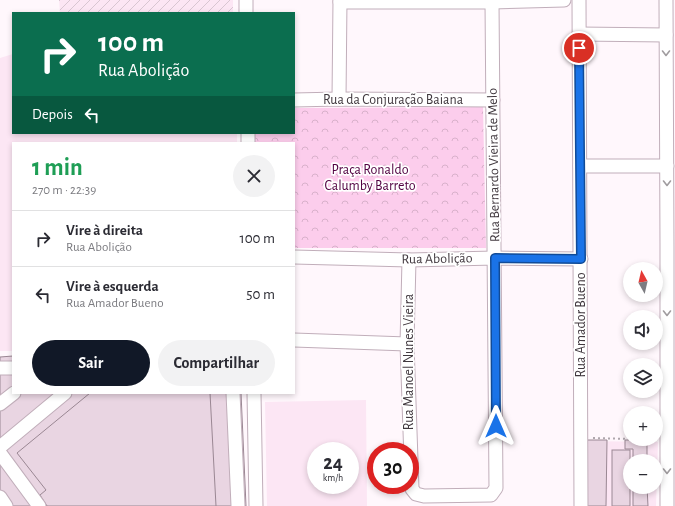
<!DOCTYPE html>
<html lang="pt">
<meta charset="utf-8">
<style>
body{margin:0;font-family:"Alegreya Sans",sans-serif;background:#f2f2f3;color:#2b2b33;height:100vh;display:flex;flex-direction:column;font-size:15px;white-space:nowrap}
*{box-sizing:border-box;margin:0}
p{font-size:13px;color:#7c7c81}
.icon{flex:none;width:22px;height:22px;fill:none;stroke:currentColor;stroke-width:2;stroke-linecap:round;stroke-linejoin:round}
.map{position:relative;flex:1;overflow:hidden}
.details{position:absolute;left:12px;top:142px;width:283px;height:252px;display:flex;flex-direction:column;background:#fff;border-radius:0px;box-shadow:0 2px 6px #0003}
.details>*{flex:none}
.banner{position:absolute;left:12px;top:12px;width:283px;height:122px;border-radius:0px;box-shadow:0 2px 6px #0003;background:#0b6e4f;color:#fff;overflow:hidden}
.needle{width:26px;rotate:352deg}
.tools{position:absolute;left:623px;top:262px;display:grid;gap:8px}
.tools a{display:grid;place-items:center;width:40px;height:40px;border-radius:50%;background:#fff;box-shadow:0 2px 6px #0003;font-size:20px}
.speed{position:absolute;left:307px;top:442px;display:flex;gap:8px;font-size:20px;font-weight:700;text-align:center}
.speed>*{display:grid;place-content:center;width:52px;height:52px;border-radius:50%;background:#fff;box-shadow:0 2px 6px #0003;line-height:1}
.speed small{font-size:10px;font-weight:400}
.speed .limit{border:6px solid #d22;background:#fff;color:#111}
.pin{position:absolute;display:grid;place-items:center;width:34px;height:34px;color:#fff;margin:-17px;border:2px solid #fff;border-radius:50%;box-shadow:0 1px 4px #0007}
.me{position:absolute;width:44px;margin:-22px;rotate:0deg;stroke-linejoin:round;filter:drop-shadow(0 0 3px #0008)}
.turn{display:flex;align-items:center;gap:14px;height:84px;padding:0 20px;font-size:18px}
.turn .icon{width:52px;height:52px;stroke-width:2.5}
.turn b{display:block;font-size:28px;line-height:34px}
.then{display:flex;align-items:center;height:38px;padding:0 20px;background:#0003;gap:8px;font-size:15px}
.round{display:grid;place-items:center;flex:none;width:42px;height:42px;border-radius:21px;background:#f2f2f3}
.summary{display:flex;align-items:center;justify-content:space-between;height:68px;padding:0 20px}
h1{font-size:24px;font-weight:700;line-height:30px;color:#1e9e55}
.cta{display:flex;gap:8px;margin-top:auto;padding:8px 20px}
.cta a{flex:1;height:46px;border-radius:24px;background:#111827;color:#fff;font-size:16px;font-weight:700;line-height:46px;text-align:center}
.cta a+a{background:#f2f2f3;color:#2b2b33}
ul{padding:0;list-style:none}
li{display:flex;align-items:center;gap:12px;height:56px;padding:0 20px;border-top:1px solid #e1e1e2}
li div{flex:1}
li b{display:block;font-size:15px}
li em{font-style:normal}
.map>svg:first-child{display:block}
.built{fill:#fce6f4;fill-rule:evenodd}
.industrial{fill:url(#industrial-furrows)}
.park{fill:url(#park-crowns)}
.building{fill:#e9d5e2;stroke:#9a8793}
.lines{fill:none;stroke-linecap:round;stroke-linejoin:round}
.minor-casing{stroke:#c1aeba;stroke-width:15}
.path{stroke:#afa7ad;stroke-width:2;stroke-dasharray:2 3;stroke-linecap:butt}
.minor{stroke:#fff;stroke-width:13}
.oneway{stroke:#a09c9f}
.route-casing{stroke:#114b97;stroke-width:10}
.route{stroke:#1a73e8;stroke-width:7}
.labels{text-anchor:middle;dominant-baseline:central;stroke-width:3.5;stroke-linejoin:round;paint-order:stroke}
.street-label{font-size:14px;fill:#41393f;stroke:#fff}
.park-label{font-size:14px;fill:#510041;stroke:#fff}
</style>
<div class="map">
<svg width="675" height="506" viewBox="0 0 675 506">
<defs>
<pattern id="industrial-furrows" width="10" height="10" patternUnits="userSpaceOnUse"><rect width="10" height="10" fill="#fce6f4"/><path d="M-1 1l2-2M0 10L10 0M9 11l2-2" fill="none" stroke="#d9c6d2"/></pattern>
<pattern id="park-crowns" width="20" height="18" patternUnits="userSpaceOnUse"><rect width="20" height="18" fill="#fccdec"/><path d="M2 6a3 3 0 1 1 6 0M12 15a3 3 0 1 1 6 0" fill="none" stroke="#d9b1cb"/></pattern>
</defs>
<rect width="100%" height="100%" fill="#fff7fc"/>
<g class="built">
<polygon points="13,54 13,133 237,133 237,143 13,143 13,351 0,351 0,58"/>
<path d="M366,400L367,506H267L265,402ZM316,451H350V485H316Z"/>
<path d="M584,441L658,442L656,506H586ZM630,461H656V487H630Z"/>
</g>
<polygon class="industrial" points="59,0 233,0 233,13 60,13"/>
<polygon class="park" points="483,107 486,248 294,248 294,143 255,143 255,133 294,133 294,108"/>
<g class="building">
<polygon points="13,356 13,393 241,393 246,506 0,506 0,357"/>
<polygon points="90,393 210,393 216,506 47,506 40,495 46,490 17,453"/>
<polygon points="587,440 607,440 606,506 586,506"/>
<polygon points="625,440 647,440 647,461 633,461 633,449 625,449"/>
<rect x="612" y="450" width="18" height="56"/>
<polygon points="633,487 647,487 648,506 633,506"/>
</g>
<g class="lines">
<g class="minor-casing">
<g id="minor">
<polyline points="246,0 246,13"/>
<polyline points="579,0 581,506"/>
<polyline points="666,0 667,246 667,506"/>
<polyline points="340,2 492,2 564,0"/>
<polyline points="579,34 666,35"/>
<polyline points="339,99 340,0"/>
<polyline points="294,100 339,99 493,100"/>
<polyline points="248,133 248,143"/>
<polyline points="580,166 667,166"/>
<polyline points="294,257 409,260 495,258 581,259"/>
<polyline points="409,260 407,344 412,489 416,494 424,496 491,495 496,488 492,2"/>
<polyline points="294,340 407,344"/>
<polyline points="0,368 13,368"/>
<polyline points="233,393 238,506"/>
<polyline points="254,393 256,506"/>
<polyline points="0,404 14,393"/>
<polyline points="0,447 65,393"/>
<polyline points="0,453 39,506"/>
<polyline points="0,497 6,506"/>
</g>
</g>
<g class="path">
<polyline points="593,438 630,439"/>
<polyline points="635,439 656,439"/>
</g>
<use href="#minor" class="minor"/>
</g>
<defs><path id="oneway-chevron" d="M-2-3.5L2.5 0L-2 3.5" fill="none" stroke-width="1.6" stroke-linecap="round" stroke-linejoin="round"/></defs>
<g class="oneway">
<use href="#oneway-chevron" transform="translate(666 53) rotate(90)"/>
<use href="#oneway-chevron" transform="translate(667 183) rotate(90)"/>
<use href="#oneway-chevron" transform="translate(667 313) rotate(90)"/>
<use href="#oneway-chevron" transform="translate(667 471) rotate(90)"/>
</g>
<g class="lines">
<g class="route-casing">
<polyline id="route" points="496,426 495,258 581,259 579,48"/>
</g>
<use href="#route" class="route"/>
</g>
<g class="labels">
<g class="street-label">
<text x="393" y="100">Rua da Conjuração Baiana</text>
<text transform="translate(494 165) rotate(-91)">Rua Bernardo Vieira de Melo</text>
<text transform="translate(437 259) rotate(-1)">Rua Abolição</text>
<text transform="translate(581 325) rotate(-90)">Rua Amador Bueno</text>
<text transform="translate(409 362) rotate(-90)">Rua Manoel Nunes Vieira</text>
</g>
<g class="park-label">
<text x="370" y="170">Praça Ronaldo<tspan x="370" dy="16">Calumby Barreto</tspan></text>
</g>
</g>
</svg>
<div class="tools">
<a><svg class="needle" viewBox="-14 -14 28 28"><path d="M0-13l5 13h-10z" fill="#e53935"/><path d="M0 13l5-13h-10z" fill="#7c7c81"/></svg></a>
<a><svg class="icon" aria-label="sound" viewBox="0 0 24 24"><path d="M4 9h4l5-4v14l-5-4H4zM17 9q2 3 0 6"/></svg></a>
<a><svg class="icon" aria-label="layers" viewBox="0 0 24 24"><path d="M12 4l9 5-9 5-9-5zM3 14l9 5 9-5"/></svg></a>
<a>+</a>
<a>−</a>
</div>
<div class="speed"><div>24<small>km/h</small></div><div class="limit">30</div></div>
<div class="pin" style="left:579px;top:48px;background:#d93025"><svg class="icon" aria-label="arrive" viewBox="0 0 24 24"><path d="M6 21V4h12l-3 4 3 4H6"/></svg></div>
<svg class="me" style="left:496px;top:426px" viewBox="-20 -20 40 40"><path d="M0-17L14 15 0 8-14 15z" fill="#1a73e8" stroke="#fff" stroke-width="4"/></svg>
<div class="banner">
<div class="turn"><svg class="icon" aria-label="right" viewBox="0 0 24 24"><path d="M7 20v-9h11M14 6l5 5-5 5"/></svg><div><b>100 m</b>Rua Abolição</div></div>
<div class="then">Depois<svg class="icon" aria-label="left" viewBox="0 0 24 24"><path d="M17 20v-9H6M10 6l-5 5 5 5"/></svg></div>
</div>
<section class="details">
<div class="summary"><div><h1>1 min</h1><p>270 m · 22:39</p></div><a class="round"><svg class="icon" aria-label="close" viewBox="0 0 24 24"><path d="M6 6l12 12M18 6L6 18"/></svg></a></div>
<ul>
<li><svg class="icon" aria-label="right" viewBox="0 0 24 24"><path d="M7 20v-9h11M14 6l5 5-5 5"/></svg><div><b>Vire à direita</b><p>Rua Abolição</p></div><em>100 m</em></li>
<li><svg class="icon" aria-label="left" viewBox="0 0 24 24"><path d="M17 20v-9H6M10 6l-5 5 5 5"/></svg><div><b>Vire à esquerda</b><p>Rua Amador Bueno</p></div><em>50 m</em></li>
</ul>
<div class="cta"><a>Sair</a><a>Compartilhar</a></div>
</section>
</div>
